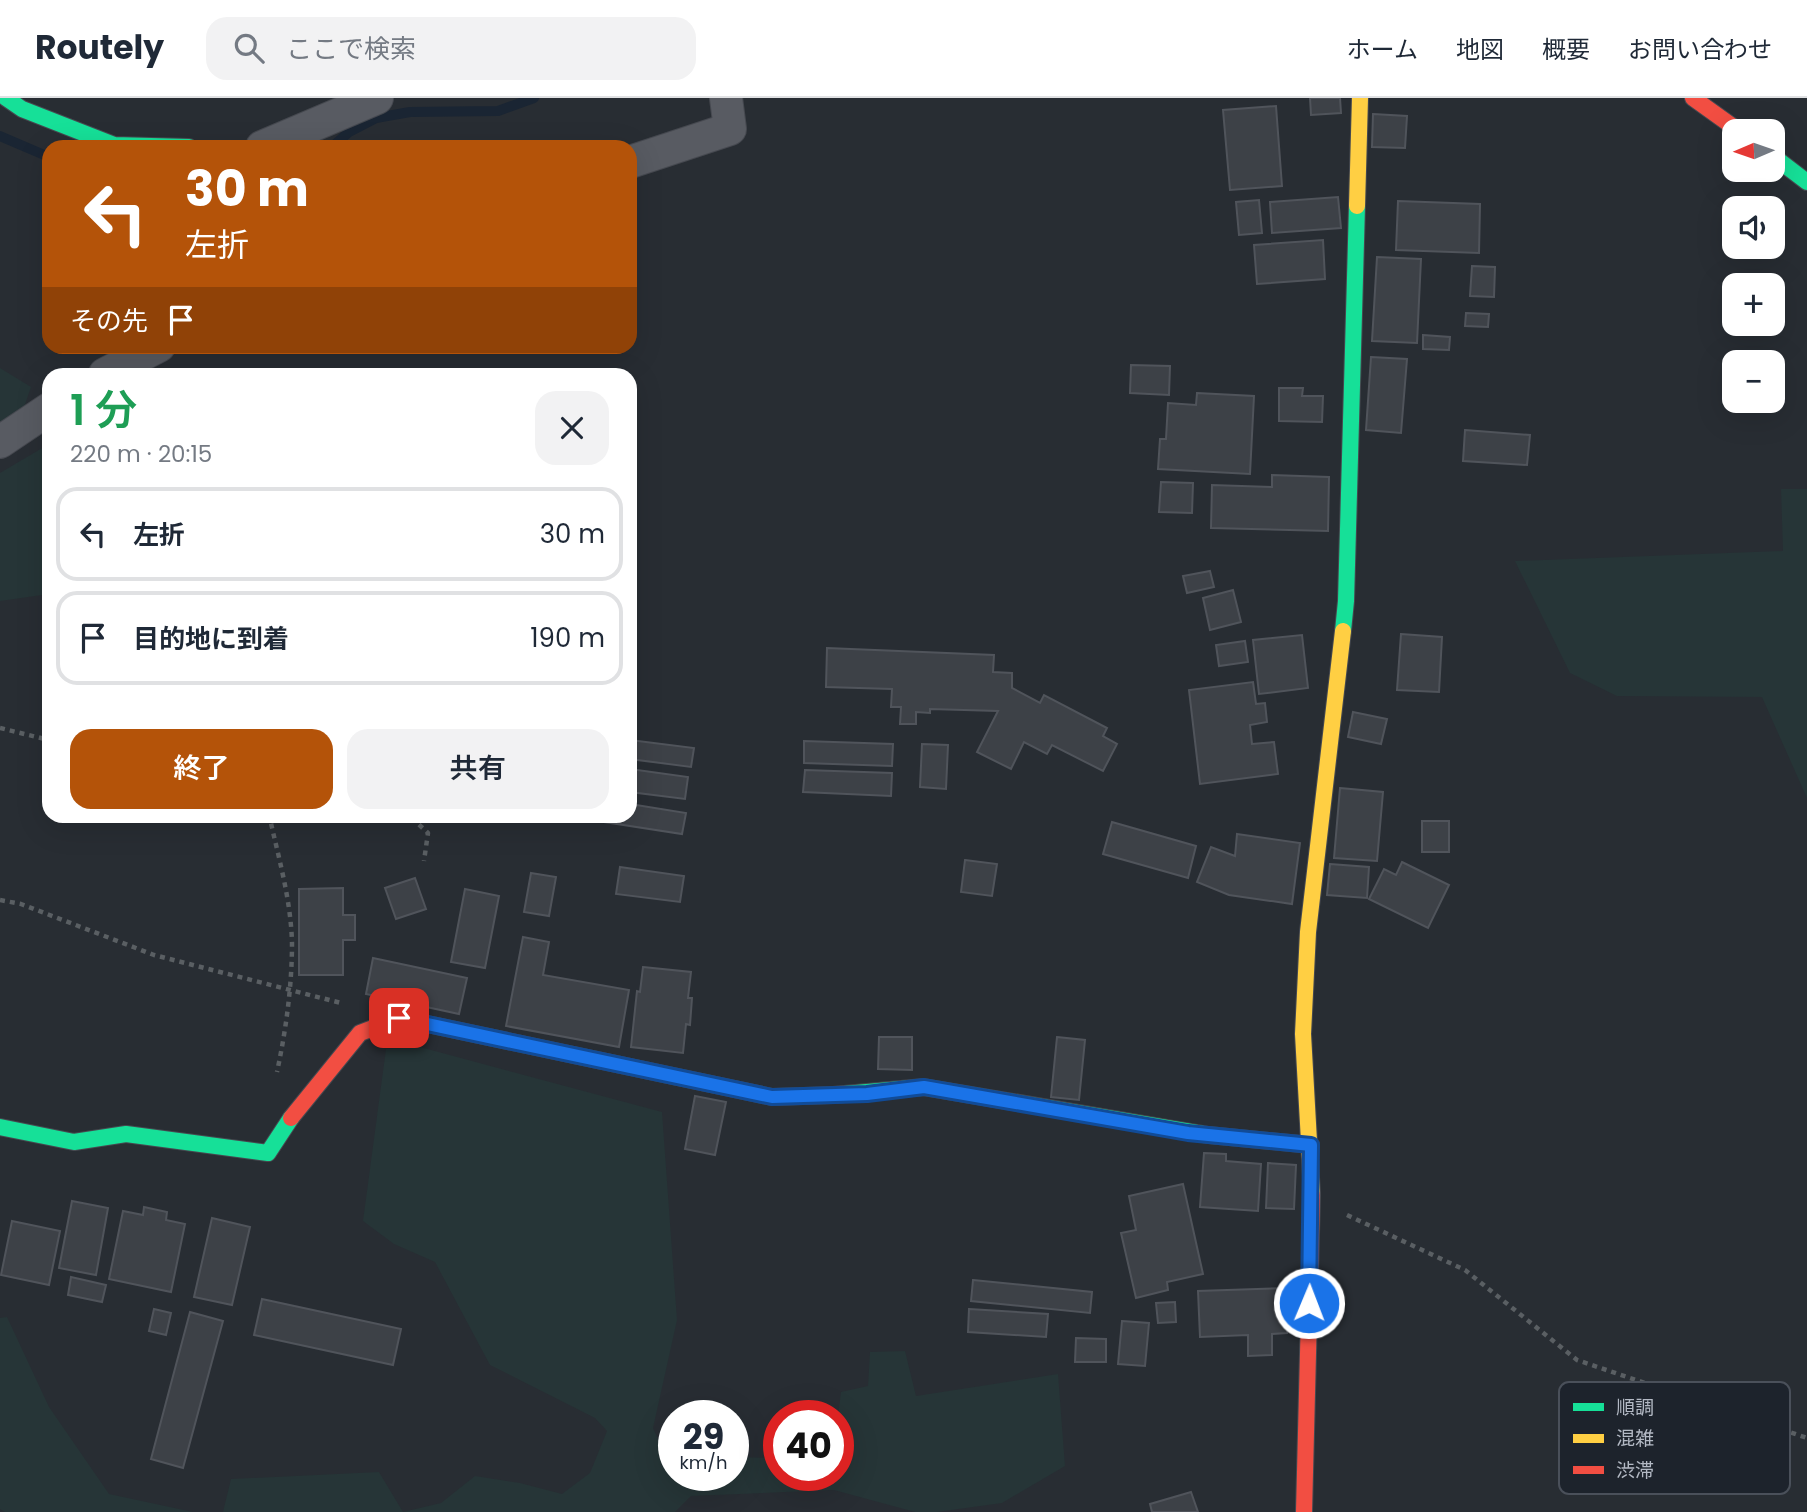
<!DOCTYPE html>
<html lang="ja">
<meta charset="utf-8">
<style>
body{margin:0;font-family:Poppins,"Noto Sans JP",sans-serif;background:#f2f2f3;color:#1f2937;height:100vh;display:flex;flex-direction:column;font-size:26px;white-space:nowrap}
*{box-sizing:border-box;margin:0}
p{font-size:23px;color:#747a83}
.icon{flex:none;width:38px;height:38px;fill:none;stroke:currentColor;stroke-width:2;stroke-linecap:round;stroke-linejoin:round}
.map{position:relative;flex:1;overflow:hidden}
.sheet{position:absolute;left:42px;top:270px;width:595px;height:455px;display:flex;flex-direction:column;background:#fff;border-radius:21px;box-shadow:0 7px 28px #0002}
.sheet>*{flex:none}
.hud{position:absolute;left:42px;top:42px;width:595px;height:214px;border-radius:21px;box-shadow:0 7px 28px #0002;background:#b45309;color:#fff;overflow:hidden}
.needle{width:46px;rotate:268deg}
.buttons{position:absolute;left:1722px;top:21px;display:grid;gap:14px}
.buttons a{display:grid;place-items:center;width:63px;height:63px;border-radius:14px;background:#fff;box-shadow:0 7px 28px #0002;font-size:35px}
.speed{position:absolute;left:658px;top:1302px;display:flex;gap:14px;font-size:35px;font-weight:700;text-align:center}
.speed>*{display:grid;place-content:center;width:91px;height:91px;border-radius:50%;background:#fff;box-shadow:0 7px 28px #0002;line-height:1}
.speed small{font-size:18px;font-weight:400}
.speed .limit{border:10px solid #d22;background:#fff;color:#111}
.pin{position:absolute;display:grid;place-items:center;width:60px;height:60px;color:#fff;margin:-30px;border-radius:14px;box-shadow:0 4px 10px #0006}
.me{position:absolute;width:77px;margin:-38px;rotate:1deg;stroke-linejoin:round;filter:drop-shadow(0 0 5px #0008)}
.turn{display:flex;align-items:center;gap:24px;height:147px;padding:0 28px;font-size:32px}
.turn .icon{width:91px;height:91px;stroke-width:2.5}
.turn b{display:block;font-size:49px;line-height:60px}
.then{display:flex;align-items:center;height:66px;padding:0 28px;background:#0003;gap:14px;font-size:26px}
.round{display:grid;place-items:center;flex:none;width:74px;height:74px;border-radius:21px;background:#f2f2f3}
.headline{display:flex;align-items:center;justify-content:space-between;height:119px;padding:0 28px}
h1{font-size:42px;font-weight:600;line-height:52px;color:#1e9e55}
.button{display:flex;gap:14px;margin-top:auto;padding:14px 28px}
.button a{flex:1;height:80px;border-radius:21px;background:#b45309;color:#fff;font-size:28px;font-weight:600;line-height:80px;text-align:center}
.button a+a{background:#f2f2f3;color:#1f2937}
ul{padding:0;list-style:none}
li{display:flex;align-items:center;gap:21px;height:94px;margin:0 14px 10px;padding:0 14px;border:4px solid #e0e1e3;border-radius:21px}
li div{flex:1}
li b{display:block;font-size:26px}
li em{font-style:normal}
header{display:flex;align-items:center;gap:42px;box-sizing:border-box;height:98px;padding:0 35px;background:#fff;border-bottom:2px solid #e0e1e3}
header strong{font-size:33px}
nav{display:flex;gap:38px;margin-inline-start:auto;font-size:24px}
.search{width:490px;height:63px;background:#f2f2f3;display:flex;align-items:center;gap:18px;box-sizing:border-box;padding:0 24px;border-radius:21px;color:#747a83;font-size:26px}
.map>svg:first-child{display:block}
.green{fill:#263537}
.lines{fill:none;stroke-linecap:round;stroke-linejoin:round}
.stream{stroke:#1a2533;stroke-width:10}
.building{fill:#3d4147;stroke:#50545b;stroke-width:2}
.street-casing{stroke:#464950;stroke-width:34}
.fast-casing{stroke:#464950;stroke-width:18}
.slow-casing{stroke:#464950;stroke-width:18}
.jam-casing{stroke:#464950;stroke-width:18}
.path{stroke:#5a5f63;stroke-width:4.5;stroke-dasharray:5 5;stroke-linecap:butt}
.street{stroke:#585b62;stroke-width:32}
.fast{stroke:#16e098;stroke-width:16}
.slow{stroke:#ffcf43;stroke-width:16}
.jam{stroke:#f24e42;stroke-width:16}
.route-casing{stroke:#114b97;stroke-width:18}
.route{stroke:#1a73e8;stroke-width:12}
.key{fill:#1d232c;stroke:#4a505a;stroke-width:2}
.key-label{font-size:19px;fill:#b3b9c4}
</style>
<header>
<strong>Routely</strong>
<div class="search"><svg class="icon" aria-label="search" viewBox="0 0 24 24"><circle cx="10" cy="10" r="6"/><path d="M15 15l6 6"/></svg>ここで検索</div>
<nav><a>ホーム</a><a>地図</a><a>概要</a><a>お問い合わせ</a></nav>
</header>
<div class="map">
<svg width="1807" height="1414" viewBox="0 0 1807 1414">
<rect width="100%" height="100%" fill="#282d33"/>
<g class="green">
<polygon points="0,270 31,289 22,315 0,326"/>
<polygon points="49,346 49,496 0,503 0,375"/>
<polygon points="1781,391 1807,391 1807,700 1762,599 1617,598 1570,575 1515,463 1783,453"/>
<polygon points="420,949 662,1014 677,1222 653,1330 665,1356 674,1356 674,1377 733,1377 733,1359 779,1360 779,1377 838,1377 838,1318 841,1294 868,1288 870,1254 905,1253 916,1298 1058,1276 1065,1368 1002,1405 937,1414 915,1414 834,1392 691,1398 675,1414 223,1414 231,1381 379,1374 403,1414 441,1405 475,1378 520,1385 562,1396 590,1375 607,1333 595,1320 490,1267 435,1164 394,1146 363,1123 386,951"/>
<polygon points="7,1219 49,1309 109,1396 193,1414 5,1414 0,1411 0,1220"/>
</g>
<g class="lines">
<g class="stream">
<polyline points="0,38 49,59"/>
<polyline points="332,49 349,34 376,20 410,14 498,13 534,0"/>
</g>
</g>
<g class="building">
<polygon points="1310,0 1340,0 1341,15 1311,17"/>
<polygon points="1276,8 1282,88 1230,92 1223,12"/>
<polygon points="1373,16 1407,18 1405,50 1372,49"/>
<polygon points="1338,99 1341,130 1272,135 1270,104"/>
<polygon points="1259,102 1262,135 1239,137 1236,104"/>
<polygon points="1398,103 1480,106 1479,155 1396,152"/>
<polygon points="1323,142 1325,181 1257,186 1254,147"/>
<polygon points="1377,159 1421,161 1417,245 1372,243"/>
<polygon points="1472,168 1495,169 1494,199 1470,198"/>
<polygon points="1466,215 1489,216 1488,229 1465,228"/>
<polygon points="1423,237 1450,239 1449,252 1423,251"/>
<polygon points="1371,259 1407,261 1401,335 1366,332"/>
<polygon points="1131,267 1170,268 1169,297 1130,295"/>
<polygon points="1279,290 1303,290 1302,298 1323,298 1322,324 1279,323"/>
<polygon points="1197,295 1254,298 1250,376 1158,371 1160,341 1166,341 1168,305 1196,307"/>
<polygon points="1465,332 1530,337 1527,367 1463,363"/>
<polygon points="1272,377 1329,379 1328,433 1211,430 1212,387 1272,389"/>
<polygon points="1161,384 1193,385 1192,415 1159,414"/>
<polygon points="1210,473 1214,489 1187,495 1183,478"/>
<polygon points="1233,492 1241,524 1210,532 1203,500"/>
<polygon points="1401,536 1442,539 1439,594 1397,592"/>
<polygon points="1302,537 1308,590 1259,596 1253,542"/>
<polygon points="1245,543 1248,564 1219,568 1216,547"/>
<polygon points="827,550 994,557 993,574 1012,575 1012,590 1040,605 1044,597 1107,630 1103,638 1117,646 1103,673 1052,647 1047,656 1024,644 1011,671 977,654 998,613 930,611 930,615 916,614 916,626 900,626 901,609 891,609 892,591 826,589"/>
<polygon points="1253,584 1256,606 1265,605 1267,624 1250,627 1252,646 1274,644 1278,676 1200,686 1189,592"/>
<polygon points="1353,614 1387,621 1381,646 1348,639"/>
<polygon points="630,642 694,650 691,669 630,661"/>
<polygon points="804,643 893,646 892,668 804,665"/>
<polygon points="922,646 948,647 946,691 920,689"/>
<polygon points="630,671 688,679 685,701 630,694"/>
<polygon points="805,672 892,675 891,698 803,694"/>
<polygon points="1340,690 1383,694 1377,763 1334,760"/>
<polygon points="630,706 686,715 682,736 565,718 630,718"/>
<rect x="1422" y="723" width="27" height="31"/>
<polygon points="1112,724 1196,748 1188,780 1103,756"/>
<polygon points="1237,736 1300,745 1292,806 1229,797 1197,784 1211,749 1235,758"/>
<polygon points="965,762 997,766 992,798 961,794"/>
<polygon points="1402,764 1449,787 1428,830 1369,801 1384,771 1396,777"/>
<polygon points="1330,766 1369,769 1367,800 1327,797"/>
<polygon points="620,769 684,778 680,804 616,796"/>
<polygon points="531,775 556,779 549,818 524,814"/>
<polygon points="415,780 426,811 396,821 385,790"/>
<polygon points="343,790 343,817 355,817 355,842 343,842 343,877 299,877 299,791"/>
<polygon points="465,791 499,798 485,870 451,864"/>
<polygon points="523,839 549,844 543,877 629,892 619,949 506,928"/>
<polygon points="373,860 467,880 459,916 366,896"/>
<polygon points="643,869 691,874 688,900 692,900 690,927 686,926 683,955 631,949 637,893 640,894"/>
<polygon points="879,939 912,939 912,972 878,971"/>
<polygon points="1057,939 1085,942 1079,1002 1051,999"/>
<polygon points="695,998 726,1004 715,1057 685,1051"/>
<polygon points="1204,1055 1226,1056 1226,1063 1261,1066 1258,1113 1200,1109"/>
<polygon points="1268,1065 1296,1067 1294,1111 1266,1110"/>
<polygon points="1183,1086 1203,1176 1167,1184 1168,1192 1136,1200 1121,1135 1136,1132 1129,1098"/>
<polygon points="72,1103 108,1110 96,1177 59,1170"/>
<polygon points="144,1109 167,1114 166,1122 185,1126 171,1194 109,1181 123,1113 143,1117"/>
<polygon points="212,1120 250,1129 232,1207 194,1199"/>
<polygon points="12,1123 60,1133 49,1187 1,1177"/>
<polygon points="71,1179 106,1187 102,1204 68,1197"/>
<polygon points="973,1182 1092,1194 1090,1215 971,1203"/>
<polygon points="1286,1190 1287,1235 1272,1236 1272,1257 1248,1258 1248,1237 1200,1239 1198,1193"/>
<polygon points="262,1201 401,1231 393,1267 254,1237"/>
<polygon points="1175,1204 1176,1224 1158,1225 1156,1205"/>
<polygon points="154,1211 171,1215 166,1237 149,1233"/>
<polygon points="969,1211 1048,1216 1046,1239 968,1234"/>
<polygon points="190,1214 223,1223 183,1370 151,1361"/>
<polygon points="1122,1223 1149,1225 1145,1268 1118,1266"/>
<polygon points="1076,1240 1106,1241 1106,1264 1075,1264"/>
<polygon points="1191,1394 1198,1414 1152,1414 1150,1406"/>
</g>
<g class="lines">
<g class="street-casing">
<g id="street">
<polyline points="262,49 377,0"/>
<polyline points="630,64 730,31 726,0"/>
<polyline points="105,276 159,248"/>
<polyline points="0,344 49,311"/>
</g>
</g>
<g class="fast-casing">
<g id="fast">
<polyline points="6,0 22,11 114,47 189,49"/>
<polyline points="1773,58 1807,84"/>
<polyline points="1343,533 1346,503 1357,108"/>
<polyline points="833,997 924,989 1209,1037"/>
<polyline points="0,1029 74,1044 126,1036 268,1055 291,1020"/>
</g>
</g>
<g class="slow-casing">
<g id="slow">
<polyline points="1357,108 1360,0"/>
<polyline points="1209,1037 1311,1047"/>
<polyline points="1312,1097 1303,936 1308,834 1343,533"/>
</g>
</g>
<g class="jam-casing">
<g id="jam">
<polyline points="1693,0 1739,33"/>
<polyline points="291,1020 360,935 399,920 772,999 833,997"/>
<polyline points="1304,1414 1312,1097"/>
</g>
</g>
<g class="path">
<polyline points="0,630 49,642"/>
<path d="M266,718L270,721C279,761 291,803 292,845C292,888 286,932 277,974"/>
<polyline points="381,718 414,722 428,735 424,763"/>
<polyline points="270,721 338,718"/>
<polyline points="0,802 21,806 154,857 341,905"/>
<polyline points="1347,1117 1465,1172 1577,1262 1807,1340"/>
</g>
<use href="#street" class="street"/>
<use href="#fast" class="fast"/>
<use href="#slow" class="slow"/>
<use href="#jam" class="jam"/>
</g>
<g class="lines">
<g class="route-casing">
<polyline id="route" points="399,920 772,999 867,996 924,989 1188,1035 1311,1047 1309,1205"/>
</g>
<use href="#route" class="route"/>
</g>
<rect x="1559" y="1284" width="231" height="112" rx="10" class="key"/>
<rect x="1573" y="1305" width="31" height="8" fill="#16e098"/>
<rect x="1573" y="1336" width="31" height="9" fill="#ffcf43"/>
<rect x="1573" y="1368" width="31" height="8" fill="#f24e42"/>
<g class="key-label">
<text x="1616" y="1316">順調</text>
<text x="1616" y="1347">混雑</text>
<text x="1616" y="1379">渋滞</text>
</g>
</svg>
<div class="buttons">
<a><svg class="needle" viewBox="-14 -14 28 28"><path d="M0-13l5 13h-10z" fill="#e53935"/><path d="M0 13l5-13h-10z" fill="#747a83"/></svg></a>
<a><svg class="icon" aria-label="sound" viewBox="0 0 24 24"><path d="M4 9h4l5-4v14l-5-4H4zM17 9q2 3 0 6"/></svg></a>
<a>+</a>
<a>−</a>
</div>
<div class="speed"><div>29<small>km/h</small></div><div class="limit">40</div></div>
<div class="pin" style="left:399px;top:920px;background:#d93025"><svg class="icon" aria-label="arrive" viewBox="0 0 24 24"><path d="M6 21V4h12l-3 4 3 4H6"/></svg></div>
<svg class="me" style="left:1309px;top:1205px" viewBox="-20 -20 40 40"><circle r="17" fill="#1a73e8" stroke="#fff" stroke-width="3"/><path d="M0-11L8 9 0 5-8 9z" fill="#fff"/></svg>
<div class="hud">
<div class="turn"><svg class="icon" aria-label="left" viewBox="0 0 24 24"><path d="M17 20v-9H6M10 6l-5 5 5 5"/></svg><div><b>30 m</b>左折</div></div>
<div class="then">その先<svg class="icon" aria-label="arrive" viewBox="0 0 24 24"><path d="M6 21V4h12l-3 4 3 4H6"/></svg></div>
</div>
<section class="sheet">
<div class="headline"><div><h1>1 分</h1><p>220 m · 20:15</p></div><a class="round"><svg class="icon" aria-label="close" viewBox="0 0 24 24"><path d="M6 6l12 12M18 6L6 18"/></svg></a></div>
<ul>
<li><svg class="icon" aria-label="left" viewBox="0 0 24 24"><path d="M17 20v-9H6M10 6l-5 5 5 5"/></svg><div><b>左折</b></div><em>30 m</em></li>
<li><svg class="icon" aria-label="arrive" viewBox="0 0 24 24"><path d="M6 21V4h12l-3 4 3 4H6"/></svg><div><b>目的地に到着</b></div><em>190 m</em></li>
</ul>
<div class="button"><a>終了</a><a>共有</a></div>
</section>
</div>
